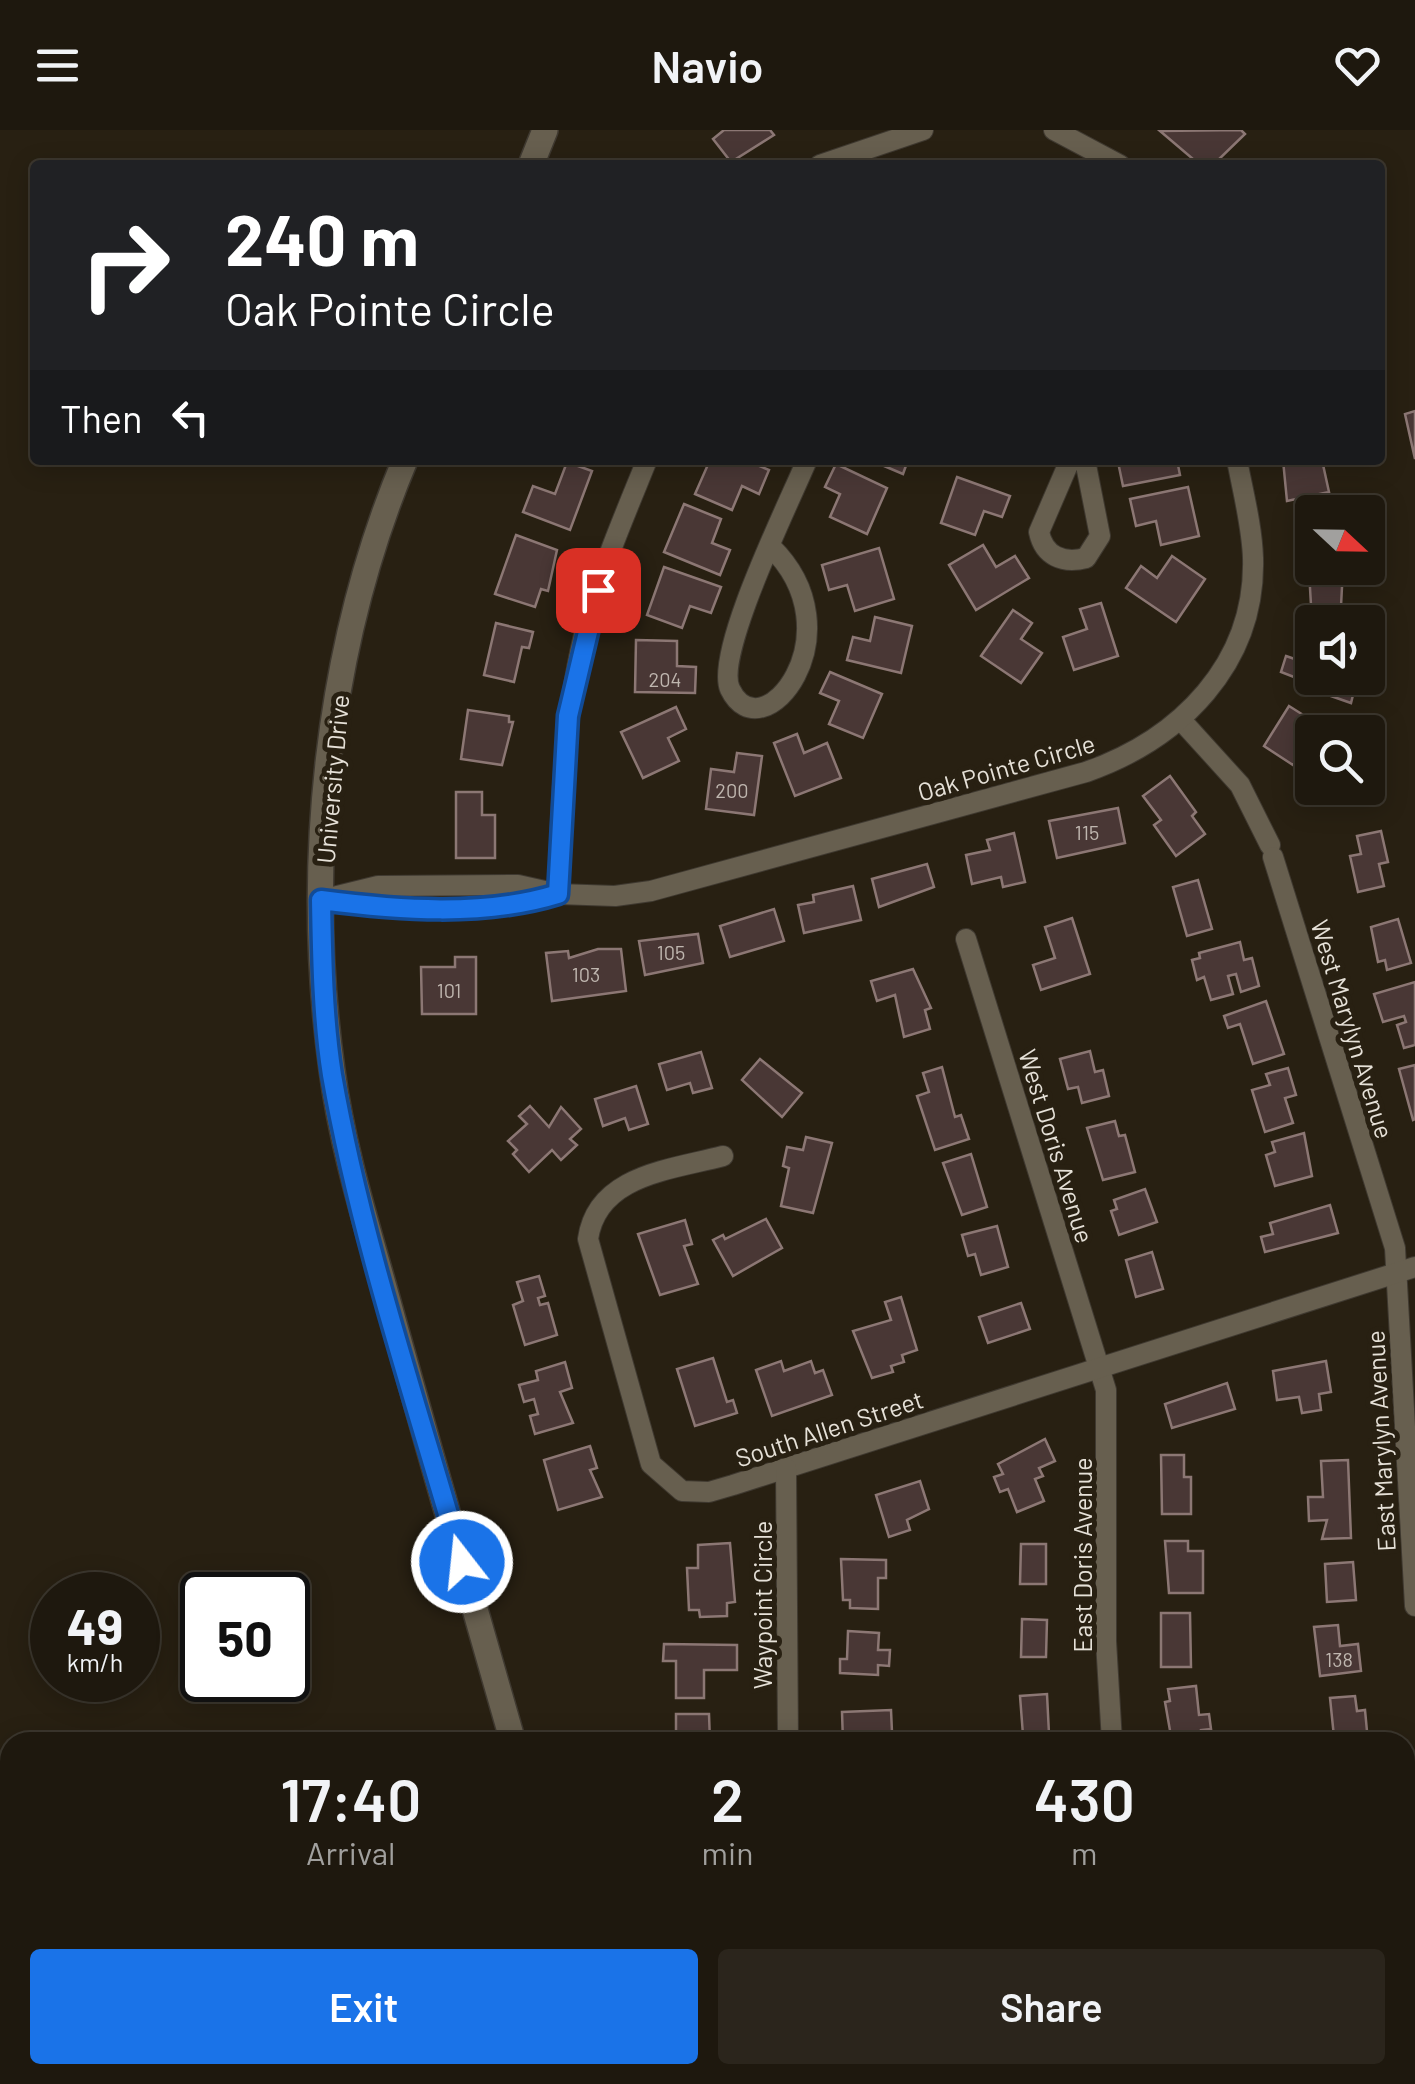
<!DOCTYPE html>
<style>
body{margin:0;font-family:Barlow,sans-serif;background:#2b251c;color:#f1f3f6;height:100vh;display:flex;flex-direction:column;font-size:38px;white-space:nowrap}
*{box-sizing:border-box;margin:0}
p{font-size:32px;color:#a1a09e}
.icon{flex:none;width:55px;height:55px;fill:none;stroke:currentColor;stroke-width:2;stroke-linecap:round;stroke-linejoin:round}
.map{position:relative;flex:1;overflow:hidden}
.sheet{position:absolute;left:0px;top:1602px;width:1415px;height:352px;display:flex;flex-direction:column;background:#1e180e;border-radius:30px 30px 0 0;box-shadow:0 5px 25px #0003,0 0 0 2px #3c372e}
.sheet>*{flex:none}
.banner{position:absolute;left:30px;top:30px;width:1355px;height:305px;border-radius:10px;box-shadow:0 5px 25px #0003,0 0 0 2px #3c372e;background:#202124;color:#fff;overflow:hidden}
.needle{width:65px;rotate:112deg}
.controls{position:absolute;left:1295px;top:365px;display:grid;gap:20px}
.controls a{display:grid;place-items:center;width:90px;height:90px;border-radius:10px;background:#1e180e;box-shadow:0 5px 25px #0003,0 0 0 2px #3c372e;font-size:50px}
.speed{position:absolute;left:30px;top:1442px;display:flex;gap:20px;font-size:50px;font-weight:700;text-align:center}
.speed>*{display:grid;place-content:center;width:130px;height:130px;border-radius:50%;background:#1e180e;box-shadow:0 5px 25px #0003,0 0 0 2px #3c372e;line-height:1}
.speed small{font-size:25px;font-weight:400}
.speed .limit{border:5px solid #111;border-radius:15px;background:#fff;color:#111}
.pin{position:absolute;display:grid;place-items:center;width:85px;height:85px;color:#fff;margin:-42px;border-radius:20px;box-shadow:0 5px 15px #0006}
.me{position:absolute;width:110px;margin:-55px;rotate:344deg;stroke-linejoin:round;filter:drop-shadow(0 0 8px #0008)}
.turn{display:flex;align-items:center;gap:35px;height:210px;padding:0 30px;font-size:45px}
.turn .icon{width:130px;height:130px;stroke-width:2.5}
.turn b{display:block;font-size:70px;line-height:85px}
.then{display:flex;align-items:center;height:95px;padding:0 30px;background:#0003;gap:20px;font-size:38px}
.eta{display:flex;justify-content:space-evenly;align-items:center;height:170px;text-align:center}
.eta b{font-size:60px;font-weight:600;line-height:70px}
.primary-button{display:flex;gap:20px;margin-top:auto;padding:20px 30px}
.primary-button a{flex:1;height:115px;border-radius:10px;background:#1a73e8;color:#fff;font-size:40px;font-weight:600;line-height:115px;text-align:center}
.primary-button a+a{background:#2b251c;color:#f1f3f6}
header{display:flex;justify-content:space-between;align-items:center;height:130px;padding:0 30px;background:#1e180e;font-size:45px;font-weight:600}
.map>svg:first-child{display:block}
.green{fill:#323806}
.building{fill:#493735;stroke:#8c7774;stroke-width:2.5}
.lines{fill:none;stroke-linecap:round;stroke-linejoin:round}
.street-casing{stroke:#3f3930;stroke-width:22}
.secondary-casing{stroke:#3f3930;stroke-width:28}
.street{stroke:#675f4f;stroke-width:20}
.secondary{stroke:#675f4f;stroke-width:25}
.route-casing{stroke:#114b97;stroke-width:25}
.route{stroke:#1a73e8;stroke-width:18}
.labels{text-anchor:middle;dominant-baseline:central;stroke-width:10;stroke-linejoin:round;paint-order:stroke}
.number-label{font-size:20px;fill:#bfb6af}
.street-label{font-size:25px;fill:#e6e1d8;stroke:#282012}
</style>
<header><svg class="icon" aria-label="menu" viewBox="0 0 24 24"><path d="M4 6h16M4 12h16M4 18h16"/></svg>Navio<svg class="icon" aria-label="heart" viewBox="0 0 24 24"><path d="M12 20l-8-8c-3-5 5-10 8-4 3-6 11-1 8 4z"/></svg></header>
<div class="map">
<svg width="1415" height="1954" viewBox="0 0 1415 1954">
<rect width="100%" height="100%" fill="#282012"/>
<polygon class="green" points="1415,1708 1415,1954 1375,1954 1372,1945 1405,1945 1405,1710"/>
<g class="building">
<polygon points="724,0 770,0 774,5 731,32 713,9"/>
<polygon points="1241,0 1245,4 1213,35 1200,35 1160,1"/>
<polygon points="1415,281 1415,329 1405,284"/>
<polygon points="710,330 745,330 769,340 759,364 742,356 732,380 695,364"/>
<polygon points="870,330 908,330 903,344"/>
<polygon points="1177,330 1180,345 1123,356 1118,332"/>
<polygon points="1283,330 1322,330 1329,362 1287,371"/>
<polygon points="567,332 592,341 570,400 523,382 533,356 555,364"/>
<polygon points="836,334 887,358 867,404 830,387 840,364 825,357"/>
<polygon points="957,347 1010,366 1002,387 984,381 975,405 941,393"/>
<polygon points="1188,357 1199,406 1161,415 1156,391 1136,396 1130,369"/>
<polygon points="684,374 721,389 712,413 730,420 720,445 664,422"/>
<polygon points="516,405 557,420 548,461 541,459 535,477 495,464"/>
<polygon points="983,415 996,437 1015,426 1029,448 976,480 949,435"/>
<polygon points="879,418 894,469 855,481 847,455 829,460 822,435"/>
<polygon points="1308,424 1312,424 1312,438 1343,438 1341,476 1311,475"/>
<polygon points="1172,426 1205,449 1176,492 1126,458 1141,436 1157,448"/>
<polygon points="664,437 721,457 711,483 690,476 682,498 647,485"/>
<polygon points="1101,473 1118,526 1074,540 1063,507 1087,499 1080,479"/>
<polygon points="1013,480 1032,493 1021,509 1042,523 1021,553 981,526"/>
<polygon points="875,487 912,496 901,543 847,530 853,507 870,511"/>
<polygon points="496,493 533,502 529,518 522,517 514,552 484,545"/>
<polygon points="636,510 677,511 677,536 696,537 695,563 635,562"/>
<polygon points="1286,526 1312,535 1312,548 1348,548 1343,561 1353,565 1351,573 1305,557 1307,552 1281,542"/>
<polygon points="830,542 882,564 863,608 829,594 839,571 820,563"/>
<polygon points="1289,576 1316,593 1312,618 1310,622 1304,618 1293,635 1264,616"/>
<polygon points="676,577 686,599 668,608 679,631 643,648 621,602"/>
<polygon points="468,580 509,586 509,592 513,592 502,635 461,629"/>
<polygon points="797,604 804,623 827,613 841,648 795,666 774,613"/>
<polygon points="737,623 762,626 754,685 706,679 711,639 734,642"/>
<polygon points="1170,646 1196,682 1192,686 1205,704 1176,726 1154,695 1161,690 1143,666"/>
<polygon points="456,662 482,662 482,685 495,685 495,728 456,728"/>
<polygon points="1118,678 1125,713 1057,728 1049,691"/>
<polygon points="1381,701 1388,732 1379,734 1384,756 1358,762 1350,726 1361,724 1357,706"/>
<polygon points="1014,703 1025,752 1003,757 1001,747 972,754 966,725 990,720 987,710"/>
<polygon points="927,734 934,757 879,777 872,749"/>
<polygon points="1198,750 1212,799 1187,806 1173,757"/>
<polygon points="853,756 861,790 804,803 798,775 814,772 813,765"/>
<polygon points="774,779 784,811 730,827 720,796"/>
<polygon points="1072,788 1090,844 1041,860 1033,835 1055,828 1045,797"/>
<polygon points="1398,789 1411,833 1387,840 1385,830 1378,832 1371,797"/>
<polygon points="698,804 703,833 645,845 639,811"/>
<polygon points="1240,812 1244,830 1252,828 1259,856 1241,862 1236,844 1228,846 1233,864 1211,870 1204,847 1197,850 1192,830 1200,828 1199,823"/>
<polygon points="598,819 621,819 626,861 552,871 546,823 568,821 569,828"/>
<polygon points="455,827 476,827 476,884 422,884 421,837 455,837"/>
<polygon points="913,839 931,878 925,880 930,899 904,907 895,865 877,871 871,851"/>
<polygon points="1415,852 1415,915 1404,918 1397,895 1406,892 1404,886 1383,892 1374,864"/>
<polygon points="1266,871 1284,924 1253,934 1240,894 1228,898 1224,886"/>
<polygon points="1090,921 1095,942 1103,940 1109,966 1082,973 1078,957 1068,959 1060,929"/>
<polygon points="701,922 712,958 693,963 690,953 667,960 659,934"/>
<polygon points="760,929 802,963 782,987 742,950"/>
<polygon points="1415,935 1415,989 1413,990 1399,939"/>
<polygon points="942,937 955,987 961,985 969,1009 935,1020 917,966 929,962 923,943"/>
<polygon points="1288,938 1296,965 1285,968 1293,993 1265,1002 1252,960 1270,955 1266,944"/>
<polygon points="636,956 648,994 629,1000 625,988 603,996 595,969"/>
<polygon points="530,976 549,997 561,977 581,999 570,1009 577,1015 561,1030 552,1020 529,1042 513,1024 517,1020 508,1011 527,994 519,986"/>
<polygon points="1115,991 1119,1006 1125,1005 1135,1042 1103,1050 1087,998"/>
<polygon points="1304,1003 1312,1046 1275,1056 1266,1025 1275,1022 1272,1012"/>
<polygon points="806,1007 832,1013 813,1083 781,1076 789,1038 783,1036 787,1017 803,1020"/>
<polygon points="971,1024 987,1077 962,1085 943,1033"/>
<polygon points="1145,1059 1157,1092 1119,1105 1111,1081 1117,1079 1114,1070"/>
<polygon points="1330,1075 1338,1103 1265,1122 1261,1107 1273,1104 1270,1093"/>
<polygon points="766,1089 782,1118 733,1146 713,1110 723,1105 725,1109"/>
<polygon points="685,1090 692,1114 684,1116 698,1154 660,1165 638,1104"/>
<polygon points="997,1096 1008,1137 981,1145 975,1124 968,1126 962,1105"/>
<polygon points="1152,1122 1163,1159 1136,1167 1126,1130"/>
<polygon points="539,1146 545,1166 538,1168 540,1175 548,1173 557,1205 525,1215 513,1175 523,1171 517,1152"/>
<polygon points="901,1167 917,1220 902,1225 904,1232 891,1236 893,1242 872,1248 853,1201 891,1190 885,1172"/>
<polygon points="1021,1173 1030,1199 988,1213 979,1187"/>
<polygon points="713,1228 727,1272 733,1270 737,1283 695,1296 677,1239"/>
<polygon points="781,1231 784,1241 811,1231 815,1243 823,1240 832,1265 772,1286 756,1240"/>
<polygon points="1326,1231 1331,1262 1319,1264 1321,1280 1302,1283 1299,1267 1277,1270 1273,1241"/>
<polygon points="565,1232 572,1258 560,1262 573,1293 535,1304 530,1286 538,1284 534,1269 524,1272 519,1255 538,1250 536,1241"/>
<polygon points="1227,1253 1235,1279 1172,1298 1165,1274"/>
<polygon points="1045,1309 1055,1331 1039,1338 1043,1346 1035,1349 1044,1371 1017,1382 1008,1359 1000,1362 994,1347 1003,1344 998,1334"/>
<polygon points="590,1316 597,1338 590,1340 602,1367 558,1380 544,1330"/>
<polygon points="1161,1325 1184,1325 1184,1347 1191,1347 1191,1384 1162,1384"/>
<polygon points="1348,1330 1351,1408 1322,1409 1327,1390 1309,1391 1308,1367 1323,1367 1321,1331"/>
<polygon points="920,1351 929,1379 907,1390 910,1400 889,1407 876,1365"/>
<polygon points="1165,1411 1188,1411 1188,1421 1203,1421 1203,1463 1169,1463"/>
<polygon points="730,1413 735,1472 727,1473 727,1486 700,1487 699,1480 689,1480 687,1438 698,1438 698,1415"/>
<polygon points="1021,1414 1046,1414 1046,1454 1020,1454"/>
<polygon points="841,1429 886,1430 886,1448 878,1448 878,1479 850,1478 850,1470 843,1470"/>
<polygon points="1353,1432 1356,1470 1327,1472 1325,1434"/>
<polygon points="1161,1483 1190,1483 1191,1537 1161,1537"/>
<polygon points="1022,1489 1047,1490 1046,1527 1021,1527"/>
<polygon points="1338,1495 1340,1516 1358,1514 1361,1541 1320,1546 1314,1497"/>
<polygon points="848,1501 879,1503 878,1520 890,1520 889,1536 878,1535 878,1545 840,1543 840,1529 847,1529"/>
<polygon points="664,1514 737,1515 737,1540 704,1540 704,1568 676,1568 676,1531 663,1531"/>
<polygon points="1196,1556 1199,1585 1209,1584 1211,1599 1201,1600 1202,1612 1172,1612 1165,1572 1170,1571 1168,1559"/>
<polygon points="1047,1564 1049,1604 1023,1605 1020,1566"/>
<polygon points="1355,1566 1357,1581 1365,1580 1368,1612 1344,1612 1343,1607 1334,1607 1330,1568"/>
<polygon points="891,1580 892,1602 871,1603 872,1612 843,1612 842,1582"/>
<polygon points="676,1584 709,1584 710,1612 672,1612 676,1612"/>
<polygon points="1098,1945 1125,1945 1129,1954 1101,1954"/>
<polygon points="1261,1945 1296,1945 1299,1954 1264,1954"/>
</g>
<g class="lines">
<g class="street-casing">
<g id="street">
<polyline points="1054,0 1120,35"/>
<polyline points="820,35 923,0"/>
<path d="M1070,330L1039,402C1044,426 1063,434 1086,428L1100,406L1085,330"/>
<path d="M771,417C859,503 762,626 730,559C714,524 790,371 807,330"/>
<polyline points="1181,590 1240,655 1270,715"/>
<polyline points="1273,727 1395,1118 1415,1476"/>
<path d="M558,764C561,671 564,580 588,489C603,435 626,382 647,330"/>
<path d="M321,770L378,756L518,755L558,764L615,766L651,761L1086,642C1180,609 1256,534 1253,428C1252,396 1243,362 1237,330"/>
<path d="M332,772C404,781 487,786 556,765"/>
<polyline points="966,809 1106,1260 1106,1511 1112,1612"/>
<path d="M723,1026C670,1040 597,1045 588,1109L651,1334L682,1361L709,1362L733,1355L1415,1137"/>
<polyline points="786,1338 788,1612"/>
<polyline points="1204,1945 1207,1954"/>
</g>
</g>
<g class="secondary-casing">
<g id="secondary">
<polyline points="531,35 545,0"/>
<path d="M405,330C326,518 304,738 332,940C343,1024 371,1108 393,1190C432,1331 473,1472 513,1612"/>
<polyline points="606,1945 608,1954"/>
</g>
</g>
<use href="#street" class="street"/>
<use href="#secondary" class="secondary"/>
</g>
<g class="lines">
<g class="route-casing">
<path id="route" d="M462,1432C416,1272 361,1110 332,945C323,888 322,828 321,770C397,780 484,787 558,764L568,586L598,460"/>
</g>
<use href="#route" class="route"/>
</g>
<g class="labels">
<g class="number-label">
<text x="665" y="549">204</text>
<text x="732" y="660">200</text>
<text x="1087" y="702">115</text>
<text x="671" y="822">105</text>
<text x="586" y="844">103</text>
<text x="449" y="860">101</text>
<text x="1339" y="1529">138</text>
</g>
<g class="street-label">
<text transform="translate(1006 637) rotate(-16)">Oak Pointe Circle</text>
<text transform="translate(332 649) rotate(-85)">University Drive</text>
<text transform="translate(1353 899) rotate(73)">West Marylyn Avenue</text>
<text transform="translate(1057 1016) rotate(73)">West Doris Avenue</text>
<text transform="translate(829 1298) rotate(-18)">South Allen Street</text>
<text transform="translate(1380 1311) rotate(-93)">East Marylyn Avenue</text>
<text transform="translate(1082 1425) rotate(-90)">East Doris Avenue</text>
<text transform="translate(762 1475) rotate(-90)">Waypoint Circle</text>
</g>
</g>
</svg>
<div class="controls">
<a><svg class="needle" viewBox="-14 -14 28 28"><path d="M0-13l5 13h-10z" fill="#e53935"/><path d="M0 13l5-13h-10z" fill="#a1a09e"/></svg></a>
<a><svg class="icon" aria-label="sound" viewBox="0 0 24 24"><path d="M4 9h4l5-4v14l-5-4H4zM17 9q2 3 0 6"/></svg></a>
<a><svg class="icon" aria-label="search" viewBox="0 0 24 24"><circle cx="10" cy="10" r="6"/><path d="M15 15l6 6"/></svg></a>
</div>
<div class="speed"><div>49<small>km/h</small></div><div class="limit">50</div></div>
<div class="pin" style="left:598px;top:460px;background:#d93025"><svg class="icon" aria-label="arrive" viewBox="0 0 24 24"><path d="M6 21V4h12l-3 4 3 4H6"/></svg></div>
<svg class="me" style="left:462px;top:1432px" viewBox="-20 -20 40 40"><circle r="17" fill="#1a73e8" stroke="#fff" stroke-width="3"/><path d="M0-11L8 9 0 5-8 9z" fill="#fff"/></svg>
<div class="banner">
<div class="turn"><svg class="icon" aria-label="right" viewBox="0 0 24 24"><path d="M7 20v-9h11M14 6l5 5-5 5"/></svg><div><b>240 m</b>Oak Pointe Circle</div></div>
<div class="then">Then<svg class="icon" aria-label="left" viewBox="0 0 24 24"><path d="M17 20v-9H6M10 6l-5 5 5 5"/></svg></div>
</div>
<section class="sheet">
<div class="eta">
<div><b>17:40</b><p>Arrival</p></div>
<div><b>2</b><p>min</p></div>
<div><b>430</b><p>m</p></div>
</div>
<div class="primary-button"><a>Exit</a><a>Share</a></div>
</section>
</div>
